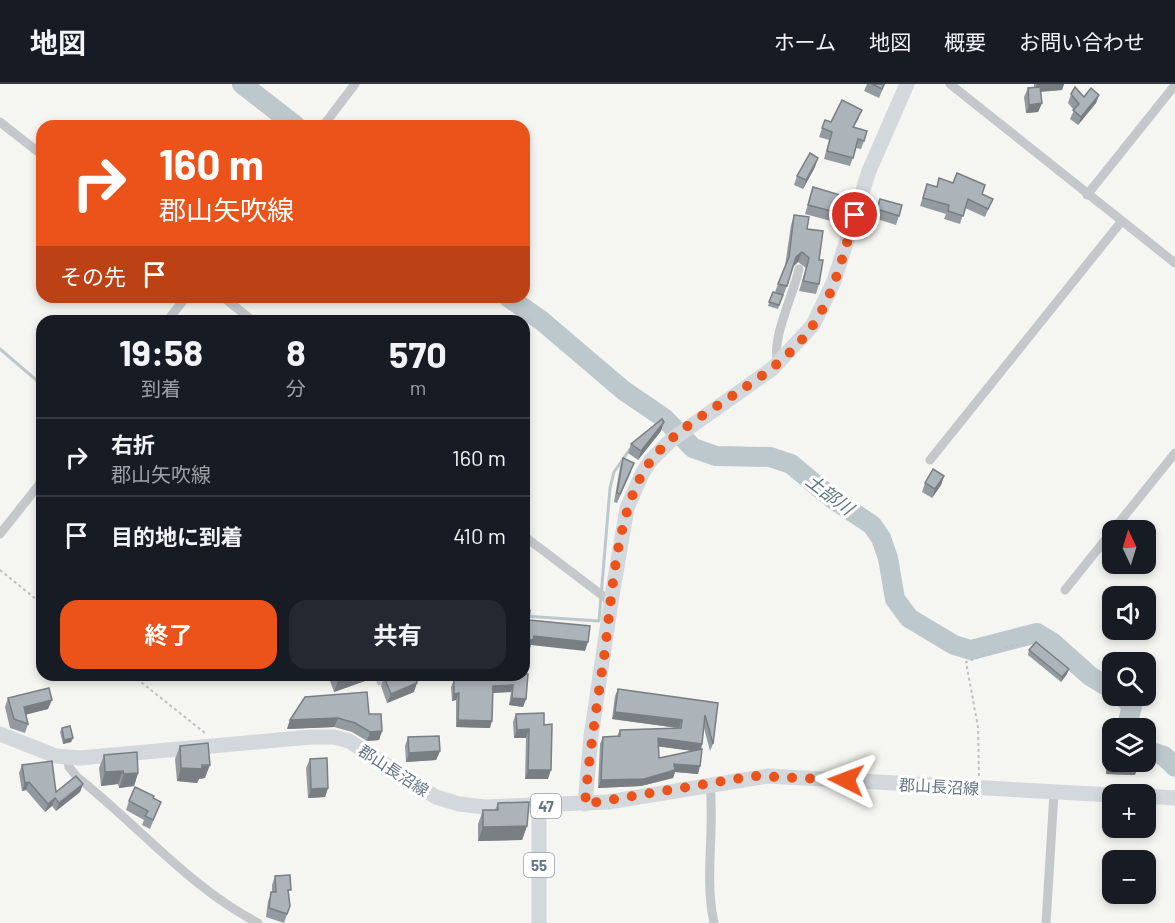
<!DOCTYPE html>
<html lang="ja">
<meta charset="utf-8">
<style>
body{margin:0;font-family:Barlow,"Noto Sans JP",sans-serif;background:#242831;color:#f1f3f6;height:100vh;display:flex;flex-direction:column;font-size:22px;white-space:nowrap}
*{box-sizing:border-box;margin:0}
p{font-size:20px;color:#9ea1a6}
.icon{flex:none;width:33px;height:33px;fill:none;stroke:currentColor;stroke-width:2;stroke-linecap:round;stroke-linejoin:round}
.map{position:relative;flex:1;overflow:hidden}
.details{position:absolute;left:36px;top:231px;width:494px;height:366px;display:flex;flex-direction:column;background:#171b24;border-radius:18px;box-shadow:0 3px 9px #0003}
.details>*{flex:none}
.banner{position:absolute;left:36px;top:36px;width:494px;height:183px;border-radius:18px;box-shadow:0 3px 9px #0003;background:#eb531b;color:#fff;overflow:hidden}
.needle{width:39px;rotate:356deg}
.buttons{position:absolute;left:1102px;top:436px;display:grid;gap:12px}
.buttons a{display:grid;place-items:center;width:54px;height:54px;border-radius:12px;background:#171b24;box-shadow:0 3px 9px #0003;font-size:30px}
.pin{position:absolute;display:grid;place-items:center;width:51px;height:51px;color:#fff;margin:-26px;border:3px solid #fff;border-radius:50%;box-shadow:0 2px 6px #0007}
.me{position:absolute;width:66px;margin:-33px;rotate:273deg;stroke-linejoin:round;filter:drop-shadow(0 0 4px #0008)}
.turn{display:flex;align-items:center;gap:21px;height:126px;padding:0 24px;font-size:27px}
.turn .icon{width:78px;height:78px;stroke-width:2.5}
.turn b{display:block;font-size:42px;line-height:51px}
.then{display:flex;align-items:center;height:57px;padding:0 24px;background:#0003;gap:12px;font-size:22px}
.eta{display:flex;justify-content:space-evenly;align-items:center;height:102px;text-align:center}
.eta b{font-size:36px;font-weight:700;line-height:42px}
.action{display:flex;gap:12px;margin-top:auto;padding:12px 24px}
.action a{flex:1;height:69px;border-radius:18px;background:#eb531b;color:#fff;font-size:24px;font-weight:700;line-height:69px;text-align:center}
.action a+a{background:#242831;color:#f1f3f6}
ul{padding:0;list-style:none}
li{display:flex;align-items:center;gap:18px;height:78px;padding:0 24px;border-top:2px solid #363941}
li div{flex:1}
li b{display:block;font-size:22px}
li em{font-style:normal}
header{display:flex;align-items:center;gap:36px;box-sizing:border-box;height:84px;padding:0 30px;background:#171b24;border-bottom:2px solid #363941}
header strong{font-size:28px}
nav{display:flex;gap:33px;margin-inline-start:auto;font-size:21px}
.map>svg:first-child{display:block}
.lines{fill:none;stroke-linecap:round;stroke-linejoin:round}
.stream{stroke:#bdc8cd;stroke-width:3}
.river{stroke:#bdc8cd;stroke-width:20}
.path{stroke:#bec0c2;stroke-width:2;stroke-dasharray:3 3;stroke-linecap:butt}
.street{stroke:#c4c8cb;stroke-width:9}
.primary{stroke:#d3d8dc;stroke-width:15}
.wall{fill:#949ba0;fill-rule:evenodd}
.shaded-wall{fill:#787e82}
.building{fill:#acb4ba;stroke:#787e82;stroke-width:1.5}
.route{stroke:#eb531b;stroke-width:10;stroke-dasharray:0 18}
.labels{text-anchor:middle;dominant-baseline:central;stroke-width:6;stroke-linejoin:round;paint-order:stroke}
.shield{fill:#fff;stroke:#919ea9;stroke-width:1.5}
.shield-label{font-size:15px;font-weight:bold;fill:#627484}
.street-label{font-size:16px;fill:#627484;stroke:#fff}
.water-label{font-size:18px;font-style:italic;fill:#5e7681;stroke:#fff}
</style>
<header>
<strong>地図</strong>
<nav><a>ホーム</a><a>地図</a><a>概要</a><a>お問い合わせ</a></nav>
</header>
<div class="map">
<svg width="1175" height="839" viewBox="0 0 1175 839">
<rect width="100%" height="100%" fill="#f5f5f1"/>
<g class="lines">
<g class="stream">
<polyline points="0,265 42,301"/>
<polyline points="524,532 599,537 610,404 614,388 630,365"/>
<polyline points="376,591 379,600 385,597"/>
</g>
<g class="river">
<polyline points="242,0 296,42"/>
<polyline points="508,213 542,237 623,306 664,334 693,364 716,372 770,373 791,380 833,415 872,441 881,454 888,474 895,515 909,534 954,561 971,566 1037,549 1052,558 1090,592 1113,606"/>
<polyline points="1122,612 1132,622 1126,645"/>
<polyline points="1146,666 1164,672 1175,683"/>
</g>
<g class="path">
<polyline points="0,486 42,520"/>
<polyline points="132,591 205,649"/>
<polyline points="979,692 978,643 966,578 1013,561 1024,561"/>
</g>
<g class="street">
<polyline points="950,0 1175,179"/>
<polyline points="0,38 42,71"/>
<polyline points="323,42 355,0"/>
<polyline points="1087,111 1175,1"/>
<polyline points="223,213 253,237"/>
<polyline points="167,237 186,213"/>
<path d="M778,278C770,258 794,209 799,185"/>
<polyline points="930,376 1121,138"/>
<polyline points="0,450 42,397"/>
<polyline points="524,452 611,518"/>
<polyline points="1065,506 1175,369"/>
<path d="M67,673L69,683L77,693C138,741 189,803 258,839"/>
<path d="M710,700C715,747 704,793 714,839"/>
<polyline points="1046,839 1054,709"/>
</g>
<g class="primary">
<polyline points="0,650 56,672 80,674 311,653 334,653 349,657 436,713 459,720 485,723 608,718 768,692 1113,711"/>
<polyline points="1146,712 1175,714"/>
<polyline points="585,720 591,652 611,518 627,424 642,390 651,376 670,357 772,285 813,241 834,197 869,87 907,0"/>
<polyline points="539,839 539,723"/>
</g>
</g>
<g class="wall">
<polygon points="867,0 885,0 879,14 864,7"/>
<polygon points="1034,0 1064,0 1062,6 1041,8 1042,19 1038,28 1026,29 1024,13 1028,4 1034,3"/>
<polygon points="1071,10 1084,13 1099,11 1096,19 1078,41 1070,35 1074,26 1068,19"/>
<polygon points="859,34 854,43 864,57 861,65 856,64 850,82 824,75 829,56 819,53 825,36 831,38"/>
<polygon points="815,83 803,105 794,101 797,92"/>
<polygon points="927,100 936,103 982,110 993,115 985,133 965,124 960,140 944,135 946,130 920,122"/>
<polygon points="813,103 835,128 831,137 805,130"/>
<polygon points="880,115 899,132 896,141 874,134"/>
<polygon points="794,131 807,145 819,176 819,200 816,210 799,207 806,184 798,178 793,182 787,202 783,212 782,212 778,225 768,222 773,208 775,208 785,182 791,141"/>
<polygon points="661,347 638,376 628,369 631,360"/>
<polygon points="623,374 631,388 617,419 614,418 620,383"/>
<polygon points="944,392 941,401 932,414 922,408 925,399"/>
<polygon points="1029,566 1067,590 1061,598 1028,571"/>
<polygon points="328,591 377,591 376,593 334,608"/>
<polygon points="484,591 524,591 526,615 523,623 509,621 511,608 493,609 490,644 456,643 456,616 452,617 451,603 454,596 483,594"/>
<polygon points="384,593 414,608 387,619 381,602"/>
<path d="M618,605L718,619L713,660L710,667L704,644L698,690L675,688L673,694L641,702L598,704L600,660L603,653L617,652L620,646L678,644L612,635L615,612ZM658,662L694,667L659,674Z"/>
<polygon points="8,614 48,625 26,630 28,640 25,649 10,644 5,623"/>
<polygon points="369,630 382,647 379,656 367,657 352,648 334,643 287,645 290,636"/>
<polygon points="516,630 544,641 548,695 525,695 526,654 514,654 513,638"/>
<polygon points="62,644 73,654 71,658 63,660 60,648"/>
<polygon points="408,653 440,667 436,676 406,678 405,662"/>
<polygon points="180,662 205,694 199,695 197,699 177,697 175,675"/>
<polygon points="1108,665 1135,691 1106,690 1106,669"/>
<polygon points="104,671 138,689 134,702 119,704 118,700 101,702 99,684"/>
<polygon points="310,675 328,704 325,713 308,714 306,684"/>
<polygon points="22,681 56,708 83,700 80,708 56,727 52,722 45,728 26,706 22,707 19,689"/>
<polygon points="153,714 161,718 150,745 142,741 144,736 126,726 129,717"/>
<polygon points="498,719 527,742 522,756 478,757 478,740 483,726 495,726"/>
<polygon points="275,792 289,813 290,822 284,839 266,833 268,817 272,808 272,801"/>
</g>
<g class="shaded-wall">
<polygon points="1037,0 1064,0 1062,6 1034,8"/>
<polygon points="1099,11 1096,19 1078,41 1081,33"/>
<polygon points="1042,19 1038,28 1026,29 1029,21"/>
<polygon points="818,74 815,83 803,105 806,96"/>
<polygon points="802,168 798,178 793,183 796,173"/>
<polygon points="664,338 661,347 638,376 641,367"/>
<polygon points="944,392 941,401 932,414 935,405"/>
<polygon points="534,552 588,558 585,567 531,561 530,565 524,565 524,555"/>
<polygon points="1069,585 1067,590 1061,598 1062,593"/>
<polygon points="349,591 377,591 376,593 334,608 339,594"/>
<polygon points="417,599 414,608 387,619 391,610"/>
<polygon points="513,601 511,608 491,609 493,602"/>
<polygon points="459,609 456,616 452,617 454,610"/>
<polygon points="512,614 526,615 523,623 509,621"/>
<polygon points="52,616 48,625 21,632 24,623"/>
<polygon points="615,628 682,636 679,644 612,635"/>
<polygon points="338,634 334,643 287,645 290,636"/>
<polygon points="458,636 492,637 490,644 456,643"/>
<polygon points="529,645 526,654 514,654 517,646"/>
<polygon points="382,647 379,656 367,657 370,648"/>
<polygon points="73,654 71,658 63,660 64,656"/>
<polygon points="658,654 702,660 700,668 655,662"/>
<polygon points="440,667 436,676 406,678 409,669"/>
<polygon points="674,680 700,682 698,690 675,688 673,694 641,702 598,704 601,696"/>
<polygon points="210,681 205,694 199,695 197,699 177,697 181,684"/>
<polygon points="528,686 551,686 548,695 525,695"/>
<polygon points="1107,686 1137,686 1135,691 1106,690"/>
<polygon points="123,687 118,700 101,702 105,688"/>
<polygon points="138,689 134,702 119,704 124,690"/>
<polygon points="29,698 26,706 22,707 25,699"/>
<polygon points="83,700 80,708 56,727 59,719"/>
<polygon points="328,704 325,713 308,714 311,705"/>
<polygon points="55,714 52,722 45,728 48,720"/>
<polygon points="527,742 522,756 478,757 483,743"/>
</g>
<g class="building">
<polygon points="872,0 884,0 882,5"/>
<polygon points="1040,3 1042,19 1029,21 1028,4"/>
<polygon points="1075,3 1084,13 1091,4 1099,11 1081,33 1073,26 1079,20 1071,10"/>
<polygon points="842,16 862,26 853,43 867,47 864,57 858,55 853,74 827,67 832,48 822,44 825,36 831,38"/>
<polygon points="810,69 818,74 806,96 797,92"/>
<polygon points="957,89 985,101 982,110 993,115 988,125 968,115 963,132 948,127 949,121 923,114 927,100 937,103 939,94 953,99"/>
<polygon points="813,103 840,111 835,128 808,121"/>
<polygon points="880,115 902,121 899,132 877,125"/>
<polygon points="794,131 809,133 807,145 823,147 819,176 823,176 819,200 803,197 809,174 802,168 796,173 787,202 778,200 789,173"/>
<polygon points="773,208 783,211 779,221 769,218"/>
<polygon points="662,335 664,338 641,367 631,360"/>
<polygon points="623,374 634,379 620,410 617,409"/>
<polygon points="933,385 944,392 935,405 925,399"/>
<polygon points="524,525 530,526 529,536 590,542 588,558 534,552 533,556 524,555"/>
<polygon points="1036,558 1069,585 1062,593 1029,566"/>
<polygon points="524,590 528,590 526,615 512,614 513,601 493,602 492,637 458,636 459,609 454,610 454,596 485,594 485,591 524,591"/>
<polygon points="338,591 349,591 339,594"/>
<polygon points="390,591 416,591 417,599 391,610 384,593"/>
<polygon points="49,604 52,616 24,623 28,640 14,635 8,614"/>
<polygon points="618,605 718,619 713,660 705,631 702,660 658,654 659,674 702,665 700,682 674,680 675,686 644,695 601,696 603,653 620,652 620,646 681,644 682,636 615,628"/>
<polygon points="367,608 369,630 381,630 382,647 370,648 355,639 338,634 290,636 305,613"/>
<polygon points="544,629 544,641 552,640 551,686 528,686 529,645 517,646 516,630"/>
<polygon points="70,642 73,654 64,656 62,644"/>
<polygon points="439,652 440,667 409,669 408,653"/>
<polygon points="208,659 210,681 202,681 202,685 181,684 180,662"/>
<polygon points="1108,665 1113,665 1113,678 1137,678 1137,686 1107,686"/>
<polygon points="137,668 138,689 124,690 123,687 105,688 104,671"/>
<polygon points="327,674 328,704 311,705 310,675"/>
<polygon points="52,677 56,708 76,692 83,700 59,719 55,714 48,720 29,698 25,699 22,681"/>
<polygon points="135,703 154,712 153,714 161,718 153,736 145,732 148,727 129,717"/>
<polygon points="529,718 527,742 483,743 483,726 498,726 498,719"/>
<polygon points="290,791 291,806 288,806 290,822 287,830 269,824 271,808 276,808 275,792"/>
</g>
<g class="lines">
<path class="route" d="M846,696L754,692L585,720C589,673 596,627 603,580C612,521 614,427 650,378C671,349 706,330 735,310C763,292 794,270 813,241C835,209 844,167 855,131"/>
</g>
<g class="labels">
<g class="shield">
<rect x="531" y="710" width="30" height="24" rx="4.5"/>
<rect x="524" y="769" width="30" height="24" rx="4.5"/>
</g>
<g class="shield-label">
<text x="546" y="722">47</text>
<text x="539" y="781">55</text>
</g>
<g class="street-label">
<text transform="translate(394 686) rotate(33)">郡山長沼線</text>
<text transform="translate(939 702) rotate(3)">郡山長沼線</text>
</g>
<g class="water-label">
<text transform="translate(830 410) rotate(37)">土部川</text>
</g>
</g>
</svg>
<div class="buttons">
<a><svg class="needle" viewBox="-14 -14 28 28"><path d="M0-13l5 13h-10z" fill="#e53935"/><path d="M0 13l5-13h-10z" fill="#9ea1a6"/></svg></a>
<a><svg class="icon" aria-label="sound" viewBox="0 0 24 24"><path d="M4 9h4l5-4v14l-5-4H4zM17 9q2 3 0 6"/></svg></a>
<a><svg class="icon" aria-label="search" viewBox="0 0 24 24"><circle cx="10" cy="10" r="6"/><path d="M15 15l6 6"/></svg></a>
<a><svg class="icon" aria-label="layers" viewBox="0 0 24 24"><path d="M12 4l9 5-9 5-9-5zM3 14l9 5 9-5"/></svg></a>
<a>+</a>
<a>−</a>
</div>
<div class="pin" style="left:855px;top:131px;background:#d93025"><svg class="icon" aria-label="arrive" viewBox="0 0 24 24"><path d="M6 21V4h12l-3 4 3 4H6"/></svg></div>
<svg class="me" style="left:846px;top:696px" viewBox="-20 -20 40 40"><path d="M0-17L14 15 0 8-14 15z" fill="#eb531b" stroke="#fff" stroke-width="4"/></svg>
<div class="banner">
<div class="turn"><svg class="icon" aria-label="right" viewBox="0 0 24 24"><path d="M7 20v-9h11M14 6l5 5-5 5"/></svg><div><b>160 m</b>郡山矢吹線</div></div>
<div class="then">その先<svg class="icon" aria-label="arrive" viewBox="0 0 24 24"><path d="M6 21V4h12l-3 4 3 4H6"/></svg></div>
</div>
<section class="details">
<div class="eta">
<div><b>19:58</b><p>到着</p></div>
<div><b>8</b><p>分</p></div>
<div><b>570</b><p>m</p></div>
</div>
<ul>
<li><svg class="icon" aria-label="right" viewBox="0 0 24 24"><path d="M7 20v-9h11M14 6l5 5-5 5"/></svg><div><b>右折</b><p>郡山矢吹線</p></div><em>160 m</em></li>
<li><svg class="icon" aria-label="arrive" viewBox="0 0 24 24"><path d="M6 21V4h12l-3 4 3 4H6"/></svg><div><b>目的地に到着</b></div><em>410 m</em></li>
</ul>
<div class="action"><a>終了</a><a>共有</a></div>
</section>
</div>
